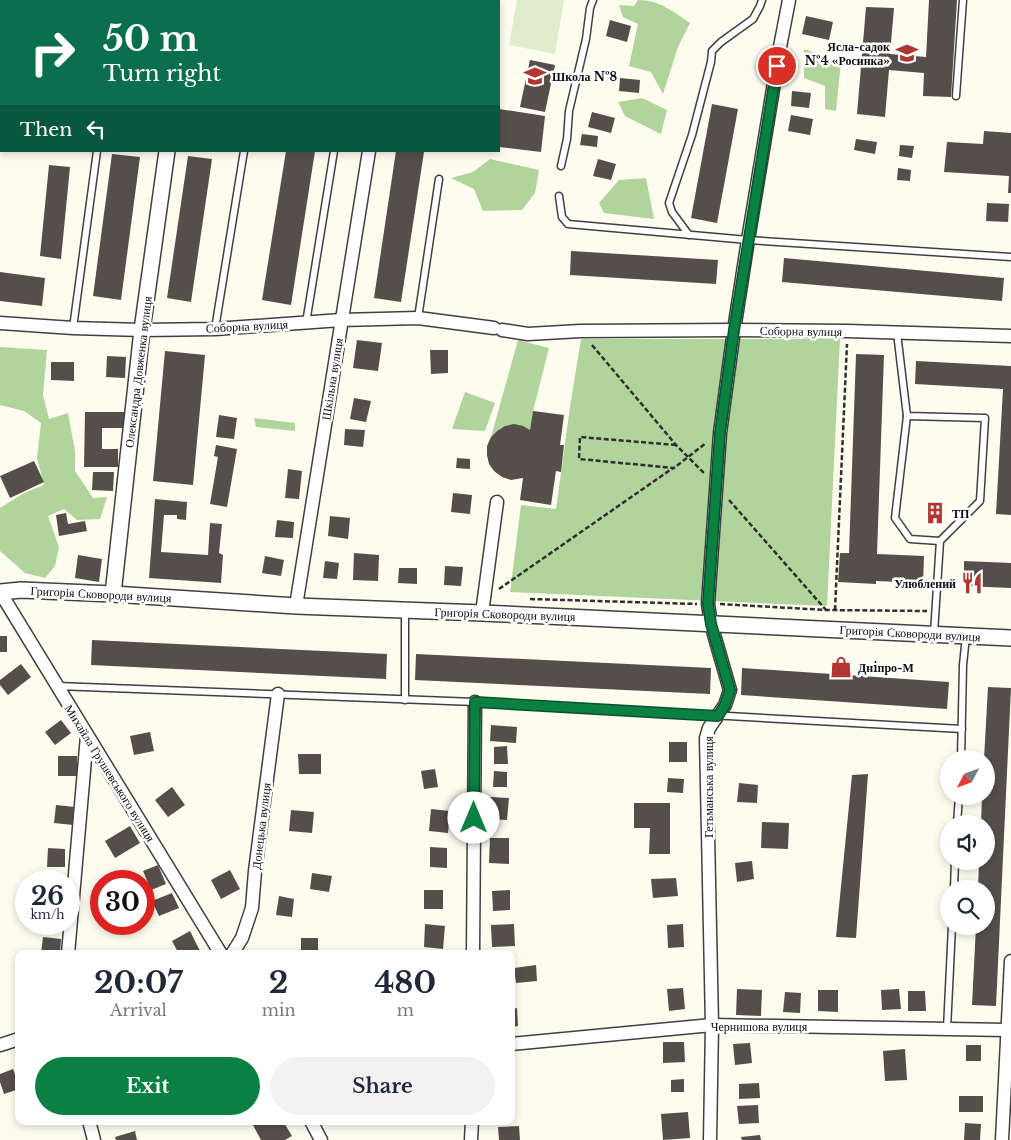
<!DOCTYPE html>
<meta charset="utf-8">
<style>
body{margin:0;font-family:"Libre Baskerville",serif;background:#f2f2f3;color:#1f2937;height:100vh;display:flex;flex-direction:column;font-size:19px;white-space:nowrap}
*{box-sizing:border-box;margin:0}
p{font-size:16px;color:#747a83}
.icon{flex:none;width:28px;height:28px;fill:none;stroke:currentColor;stroke-width:2;stroke-linecap:round;stroke-linejoin:round}
.map{position:relative;flex:1;overflow:hidden}
.sheet{position:absolute;left:15px;top:950px;width:500px;height:175px;display:flex;flex-direction:column;background:#fff;border-radius:10px;box-shadow:0 2px 8px #0003}
.sheet>*{flex:none}
.banner{position:absolute;left:0px;top:0px;width:500px;height:152px;box-shadow:0 2px 8px #0003;background:#0b6e4f;color:#fff;overflow:hidden}
.needle{width:32px;rotate:229deg}
.tools{position:absolute;left:940px;top:750px;display:grid;gap:10px}
.tools a{display:grid;place-items:center;width:55px;height:55px;border-radius:50%;background:#fff;box-shadow:0 2px 8px #0003;font-size:25px}
.speed{position:absolute;left:15px;top:870px;display:flex;gap:10px;font-size:25px;font-weight:700;text-align:center}
.speed>*{display:grid;place-content:center;width:65px;height:65px;border-radius:50%;background:#fff;box-shadow:0 2px 8px #0003;line-height:1}
.speed small{font-size:12px;font-weight:400}
.speed .limit{border:8px solid #d22;background:#fff;color:#111}
.pin{position:absolute;display:grid;place-items:center;width:42px;height:42px;color:#fff;margin:-21px;border:2px solid #fff;border-radius:50%;box-shadow:0 1px 5px #0007}
.me{position:absolute;width:55px;margin:-28px;rotate:0deg;stroke-linejoin:round;filter:drop-shadow(0 0 4px #0008)}
.turn{display:flex;align-items:center;gap:18px;height:105px;padding:0 20px;font-size:22px}
.turn .icon{width:65px;height:65px;stroke-width:2.5}
.turn b{display:block;font-size:35px;line-height:42px}
.then{display:flex;align-items:center;height:48px;padding:0 20px;background:#0003;gap:10px;font-size:19px}
.eta{display:flex;justify-content:space-evenly;align-items:center;height:85px;text-align:center}
.eta b{font-size:30px;font-weight:700;line-height:35px}
.button{display:flex;gap:10px;margin-top:auto;padding:10px 20px}
.button a{flex:1;height:58px;border-radius:30px;background:#0b8043;color:#fff;font-size:20px;font-weight:700;line-height:58px;text-align:center}
.button a+a{background:#f2f2f3;color:#1f2937}
.map>svg:first-child{display:block}
.forest{fill:#b1d49c}
.pitch{fill:#dfedcc}
.building{fill:#554f4b}
.lines{fill:none;stroke-linecap:round;stroke-linejoin:round}
.service-casing{stroke:#404040;stroke-width:9}
.minor-casing{stroke:#404040;stroke-width:15}
.tertiary-casing{stroke:#404040;stroke-width:18}
.path{stroke:#2f2f2f;stroke-width:2.5;stroke-dasharray:5 2.5;stroke-linecap:butt}
.service{stroke:#fff;stroke-width:6}
.minor{stroke:#fff;stroke-width:12}
.tertiary{stroke:#fff;stroke-width:15}
.route-casing{stroke:#07532c;stroke-width:12}
.route{stroke:#0b8043;stroke-width:9}
.labels{text-anchor:middle;dominant-baseline:central;stroke-width:5;stroke-linejoin:round;paint-order:stroke}
.poi-label{font-size:12px;font-weight:bold;fill:#0d0d0d;stroke:#fff;text-anchor:start}
.street-label{font-size:12px;fill:#0d0d0d;stroke:#fff}
</style>
<div class="map">
<svg width="1011" height="1140" viewBox="0 0 1011 1140">
<rect width="100%" height="100%" fill="#fefcef"/>
<g class="forest">
<path d="M638,0C659,0 674,12 690,23L678,47L663,94L651,72L629,66L638,24L623,17L619,5L634,6Z"/>
<polygon points="804,49 841,62 836,111 825,109 825,86 804,78"/>
<polygon points="642,98 667,110 661,134 625,116 618,102"/>
<polygon points="490,159 539,170 535,193 522,210 483,211 474,189 451,178 473,172"/>
<polygon points="646,178 654,219 604,213 599,203 619,180"/>
<polygon points="581,339 840,339 827,606 510,592 521,505 556,509 570,407"/>
<path d="M518,340L549,348L533,411L530,430C514,421 503,424 491,437Z"/>
<polygon points="0,347 47,350 43,395 49,419 68,413 75,451 75,471 93,498 107,497 100,519 77,520 64,509 48,516 59,547 55,566 45,578 25,573 0,551 0,508 24,493 44,485 37,458 41,423 24,411 0,405"/>
<polygon points="465,392 495,403 485,431 452,429"/>
<polygon points="254,418 295,423 295,431 256,427"/>
</g>
<polygon class="pitch" points="517,0 564,0 555,54 509,45"/>
<g class="building">
<polygon points="929,0 957,0 951,97 923,96 924,73 889,70 885,117 857,114 866,7 894,8 890,54 926,57"/>
<polygon points="806,16 833,22 829,40 802,34"/>
<polygon points="610,20 631,26 627,42 606,36"/>
<polygon points="530,60 555,65 545,112 520,107"/>
<polygon points="620,78 640,80 639,93 619,91"/>
<polygon points="792,91 811,93 809,108 791,106"/>
<polygon points="712,104 738,109 717,223 691,218"/>
<polygon points="499,109 545,116 541,152 499,147"/>
<polygon points="592,112 615,118 611,133 588,127"/>
<polygon points="791,115 813,119 810,135 788,131"/>
<polygon points="984,131 1011,133 1011,193 1008,193 1009,176 944,172 947,142 983,144"/>
<polygon points="582,134 598,136 597,147 580,145"/>
<polygon points="856,139 877,142 875,154 854,150"/>
<polygon points="900,145 914,146 912,158 899,156"/>
<polygon points="286,151 315,151 291,305 262,300"/>
<polygon points="396,151 424,152 401,302 374,298"/>
<polygon points="112,154 140,157 121,300 93,296"/>
<polygon points="188,156 212,159 191,302 167,298"/>
<polygon points="598,159 616,164 611,180 593,176"/>
<polygon points="49,165 70,167 61,259 40,256"/>
<polygon points="898,168 911,170 910,181 897,180"/>
<polygon points="987,203 1009,204 1008,222 986,221"/>
<polygon points="571,251 718,260 716,284 570,275"/>
<polygon points="784,258 1004,278 1002,301 782,282"/>
<polygon points="0,272 45,278 42,306 0,301"/>
<polygon points="357,340 382,343 378,371 353,368"/>
<polygon points="430,350 448,350 448,373 431,374"/>
<polygon points="165,351 205,355 193,485 153,481"/>
<polygon points="856,354 884,355 877,554 924,556 923,583 876,581 876,584 838,582 840,553 849,553"/>
<polygon points="107,356 126,357 125,378 106,377"/>
<polygon points="916,361 1011,366 1011,515 996,514 1003,389 915,384"/>
<polygon points="51,362 74,362 74,381 51,380"/>
<polygon points="354,398 371,401 366,422 350,419"/>
<polygon points="533,411 564,415 560,445 564,445 561,472 556,471 551,505 520,500 523,478 511,480 502,477 494,471 489,464 487,455 487,446 491,437 497,431 505,426 514,424 523,426 530,430"/>
<polygon points="85,412 127,412 126,428 102,428 102,449 118,449 118,467 84,467"/>
<polygon points="219,415 237,418 234,439 216,437"/>
<polygon points="345,429 365,430 363,447 344,445"/>
<polygon points="216,445 237,449 227,507 210,504 218,457 214,456"/>
<polygon points="457,458 470,459 470,469 456,468"/>
<polygon points="34,461 44,482 10,498 0,476"/>
<polygon points="288,469 302,471 299,499 285,498"/>
<polygon points="93,472 114,472 113,491 92,490"/>
<polygon points="453,493 472,495 470,514 451,512"/>
<polygon points="155,499 187,502 186,520 177,519 177,515 164,515 161,552 208,555 210,523 222,524 219,553 223,555 221,583 149,578"/>
<polygon points="929,503 942,504 941,524 928,523"/>
<polygon points="66,513 68,524 85,521 87,531 59,536 56,515"/>
<polygon points="330,516 350,518 348,539 328,536"/>
<polygon points="277,520 294,522 293,538 275,537"/>
<polygon points="354,553 379,555 378,581 353,580"/>
<polygon points="78,555 102,559 99,582 75,578"/>
<polygon points="265,556 284,560 281,576 262,573"/>
<polygon points="325,561 339,563 337,579 323,578"/>
<polygon points="964,561 1011,563 1011,588 964,586"/>
<polygon points="445,566 463,567 461,586 444,585"/>
<polygon points="399,568 417,568 417,584 398,583"/>
<rect x="0" y="636" width="7" height="16"/>
<polygon points="92,640 387,654 386,679 91,665"/>
<polygon points="416,654 711,668 710,694 415,680"/>
<polygon points="21,664 31,677 8,695 0,685 0,680"/>
<polygon points="742,668 949,682 947,709 741,695"/>
<polygon points="988,687 1011,688 996,1006 972,1005 976,926 986,926 986,889 978,889 979,861 986,861 986,824 981,824 982,796 986,796 986,759 984,759"/>
<polygon points="61,720 71,733 55,745 45,732"/>
<polygon points="491,725 517,727 516,743 490,741"/>
<polygon points="150,732 154,751 134,755 130,736"/>
<rect x="669" y="742" width="18" height="20"/>
<polygon points="507,746 508,764 494,764 494,747"/>
<polygon points="298,754 321,754 321,774 299,774"/>
<rect x="58" y="756" width="19" height="20"/>
<polygon points="435,769 438,787 424,789 421,771"/>
<polygon points="494,771 507,772 507,787 493,787"/>
<polygon points="868,774 856,938 836,937 852,775"/>
<polygon points="668,778 684,779 683,793 667,792"/>
<polygon points="739,783 758,785 757,803 737,802"/>
<polygon points="172,787 185,805 168,817 155,800"/>
<polygon points="490,797 509,798 507,820 489,819"/>
<polygon points="634,803 670,803 670,854 649,854 650,828 634,828"/>
<polygon points="56,805 75,807 73,825 54,823"/>
<polygon points="431,809 450,811 448,833 429,831"/>
<polygon points="291,810 314,812 312,833 289,831"/>
<polygon points="762,822 789,823 788,849 761,848"/>
<polygon points="130,826 140,843 115,858 105,841"/>
<polygon points="490,838 509,838 509,864 489,863"/>
<polygon points="430,847 447,848 447,868 430,867"/>
<polygon points="48,848 65,849 65,867 47,867"/>
<polygon points="752,861 754,879 737,882 735,863"/>
<polygon points="158,865 166,884 151,890 143,871"/>
<polygon points="230,870 240,889 221,899 211,880"/>
<polygon points="312,873 332,876 329,892 310,889"/>
<polygon points="676,878 678,896 653,898 651,879"/>
<rect x="424" y="890" width="19" height="19"/>
<polygon points="510,890 510,910 493,911 492,891"/>
<polygon points="172,893 179,908 159,916 152,901"/>
<polygon points="279,896 294,899 292,917 276,915"/>
<polygon points="425,924 445,926 443,949 424,947"/>
<polygon points="514,924 515,946 492,947 491,925"/>
<polygon points="683,924 684,947 668,948 667,925"/>
<polygon points="190,931 200,951 196,954 179,954 172,941"/>
<polygon points="43,937 61,939 60,954 41,954"/>
<rect x="301" y="938" width="17" height="16"/>
<polygon points="536,965 537,981 516,983 514,968"/>
<polygon points="683,988 685,1009 669,1011 667,989"/>
<polygon points="737,989 762,990 761,1016 736,1015"/>
<polygon points="899,989 901,1009 882,1010 881,990"/>
<polygon points="818,990 838,990 838,1012 818,1011"/>
<polygon points="908,991 925,991 926,1011 908,1011"/>
<polygon points="785,992 801,993 800,1013 783,1012"/>
<polygon points="517,1008 518,1026 511,1027 511,1009"/>
<polygon points="663,1042 684,1042 685,1062 663,1063"/>
<polygon points="750,1043 752,1063 735,1065 733,1044"/>
<rect x="966" y="1045" width="15" height="16"/>
<polygon points="905,1049 907,1080 885,1081 883,1051"/>
<polygon points="13,1069 19,1085 19,1089 4,1094 0,1082 0,1074"/>
<polygon points="684,1079 684,1092 671,1092 671,1080"/>
<polygon points="759,1083 760,1098 739,1099 739,1084"/>
<rect x="959" y="1096" width="24" height="16"/>
<polygon points="758,1105 759,1123 739,1124 737,1106"/>
<polygon points="688,1112 690,1138 663,1140 661,1114"/>
<polygon points="261,1121 283,1121 292,1136 285,1140 261,1140 253,1125"/>
<polygon points="965,1123 981,1124 980,1140 964,1140"/>
<polygon points="519,1126 520,1140 499,1140 498,1127"/>
<polygon points="135,1131 137,1140 116,1140 115,1137"/>
<polygon points="760,1135 761,1140 742,1140 741,1137"/>
</g>
<g class="lines">
<g class="service-casing">
<g id="service">
<polyline points="117,1 117,0"/>
<polyline points="956,96 963,0"/>
<polyline points="561,166 567,139 569,111 586,39 590,8 593,0"/>
<polyline points="559,196 562,217 568,224 748,240 1011,257"/>
<polyline points="689,235 672,212 669,203 692,135 711,62 712,51 721,42 753,19 760,6 762,0"/>
<polyline points="418,318 439,179"/>
<polyline points="306,323 334,151"/>
<polyline points="73,328 97,151"/>
<polyline points="215,329 244,151"/>
<polyline points="897,333 907,416 985,418 980,501 940,541 934,633"/>
<polyline points="907,416 895,518 910,539 940,541"/>
<polyline points="405,610 405,700"/>
<polyline points="57,686 475,702 962,729"/>
<polyline points="961,759 963,665 966,636"/>
<polyline points="957,824 959,796"/>
<polyline points="954,889 955,861"/>
<polyline points="947,1029 952,926"/>
</g>
</g>
<g class="minor-casing">
<g id="minor">
<polyline points="393,1 394,0"/>
<polyline points="0,323 73,328 142,330 215,329 341,320 418,318 494,328"/>
<polyline points="502,330 528,334 580,331 734,330 847,331 1011,336"/>
<polyline points="0,592 221,954"/>
<polyline points="296,606 369,151"/>
<polyline points="482,613 497,502"/>
<polyline points="68,954 87,736"/>
<polyline points="232,954 242,938 252,908 255,871 278,694"/>
<polyline points="473,954 475,702"/>
<polyline points="511,1044 712,1025 1007,1030"/>
<polyline points="0,1045 19,1039"/>
<polyline points="89,1121 94,1140"/>
<polyline points="311,1121 321,1140"/>
<polyline points="471,1140 472,1121"/>
<polyline points="710,1140 712,1025 706,738 709,728 725,705 730,690 711,624 708,604 720,433 734,330 748,240 780,47 789,0"/>
<polyline points="1002,1140 1011,961"/>
</g>
</g>
<g class="tertiary-casing">
<g id="tertiary">
<polyline points="187,1 187,0"/>
<polyline points="0,592 21,590 113,594 296,606 482,613 1011,638"/>
<polyline points="113,594 142,330 167,151"/>
</g>
</g>
<g class="path">
<polyline points="130,0 132,1"/>
<polyline points="592,345 676,445 705,474"/>
<polyline points="676,445 580,437 579,459 674,468 706,443"/>
<polyline points="729,500 826,610"/>
<polyline points="499,589 673,468"/>
<polyline points="530,599 697,604"/>
<polyline points="720,604 826,610 927,611"/>
<polyline points="835,610 847,344"/>
</g>
<use href="#service" class="service"/>
<use href="#minor" class="minor"/>
<use href="#tertiary" class="tertiary"/>
</g>
<g class="lines">
<g class="route-casing">
<polyline id="route" points="474,818 475,702 718,716 725,705 730,690 711,624 708,604 720,433 734,330 777,66"/>
</g>
<use href="#route" class="route"/>
</g>
<defs>
<g id="school-bare" transform="scale(1.725)"><path d="M0-5L7-2L0 1L-7-2ZM-4 1L0 2.5L4 1V4Q0 6-4 4Z" fill="#b13531" stroke="#fff" stroke-width="2.5" paint-order="stroke"/></g>
<g id="building-bare" transform="scale(1.725)"><path d="M-4-6H4V6H1V3H-1V6H-4ZM-2.5-4.3h1.7v1.8h-1.7ZM.8-4.3h1.7v1.8H.8ZM-2.5-1h1.7V.8h-1.7ZM.8-1h1.7V.8H.8Z" fill="#b13531" stroke="#fff" stroke-width="2.5" paint-order="stroke"/></g>
<g id="restaurant-bare" transform="scale(1.725)"><path d="M-5-6h1v4h1v-4h1v4h1v-4h1v5L-1.5 .5V6h-2V.5L-5-1ZM5-6V6H3V1.5H1.5Q1.5-4 5-6Z" fill="#b13531" stroke="#fff" stroke-width="2.5" paint-order="stroke"/></g>
<g id="shop-bare" transform="scale(1.725)"><path d="M-5-2.5h2.3a2.7 3.5 0 0 1 5.4 0H5L5.5 6h-11ZM-1.5-2.5h3a1.5 2.3 0 0 0-3 0Z" fill="#b13531" stroke="#fff" stroke-width="2.5" paint-order="stroke"/></g>
</defs>
<g fill-rule="evenodd">
<use href="#school-bare" x="907" y="53"/>
<use href="#school-bare" x="535" y="76"/>
<use href="#building-bare" x="935" y="513"/>
<use href="#restaurant-bare" x="972" y="583"/>
<use href="#shop-bare" x="841" y="667"/>
</g>
<g class="labels">
<g class="poi-label">
<text x="890" y="46" text-anchor="end">Ясла-садок<tspan x="890" dy="14">№4 «Росинка»</tspan></text>
<text x="552" y="76">Школа №8</text>
<text x="952" y="513">ТП</text>
<text x="956" y="583" text-anchor="end">Улюблений</text>
<text x="858" y="667">Днiпро-М</text>
</g>
<g class="street-label">
<text transform="translate(247 326) rotate(-3)">Соборна вулиця</text>
<text transform="translate(801 331) rotate(1)">Соборна вулиця</text>
<text transform="translate(138 372) rotate(-83)">Олександра Довженка вулиця</text>
<text transform="translate(332 379) rotate(-81)">Шкільна вулиця</text>
<text transform="translate(101 594) rotate(3)">Григорія Сковороди вулиця</text>
<text transform="translate(505 614) rotate(2)">Григорія Сковороди вулиця</text>
<text transform="translate(910 633) rotate(3)">Григорія Сковороди вулиця</text>
<text transform="translate(110 773) rotate(58)">Михайла Грушевського вулиця</text>
<text transform="translate(708 787) rotate(-90)">Гетьманська вулиця</text>
<text transform="translate(261 826) rotate(-83)">Донецька вулиця</text>
<text x="759" y="1026">Чернишова вулиця</text>
</g>
</g>
</svg>
<div class="tools">
<a><svg class="needle" viewBox="-14 -14 28 28"><path d="M0-13l5 13h-10z" fill="#e53935"/><path d="M0 13l5-13h-10z" fill="#747a83"/></svg></a>
<a><svg class="icon" aria-label="sound" viewBox="0 0 24 24"><path d="M4 9h4l5-4v14l-5-4H4zM17 9q2 3 0 6"/></svg></a>
<a><svg class="icon" aria-label="search" viewBox="0 0 24 24"><circle cx="10" cy="10" r="6"/><path d="M15 15l6 6"/></svg></a>
</div>
<div class="speed"><div>26<small>km/h</small></div><div class="limit">30</div></div>
<div class="pin" style="left:777px;top:66px;background:#d93025"><svg class="icon" aria-label="arrive" viewBox="0 0 24 24"><path d="M6 21V4h12l-3 4 3 4H6"/></svg></div>
<svg class="me" style="left:474px;top:818px" viewBox="-20 -20 40 40"><circle r="19" fill="#fff"/><path d="M0-13L10 11 0 6-10 11z" fill="#0b8043"/></svg>
<div class="banner">
<div class="turn"><svg class="icon" aria-label="right" viewBox="0 0 24 24"><path d="M7 20v-9h11M14 6l5 5-5 5"/></svg><div><b>50 m</b>Turn right</div></div>
<div class="then">Then<svg class="icon" aria-label="left" viewBox="0 0 24 24"><path d="M17 20v-9H6M10 6l-5 5 5 5"/></svg></div>
</div>
<section class="sheet">
<div class="eta">
<div><b>20:07</b><p>Arrival</p></div>
<div><b>2</b><p>min</p></div>
<div><b>480</b><p>m</p></div>
</div>
<div class="button"><a>Exit</a><a>Share</a></div>
</section>
</div>
